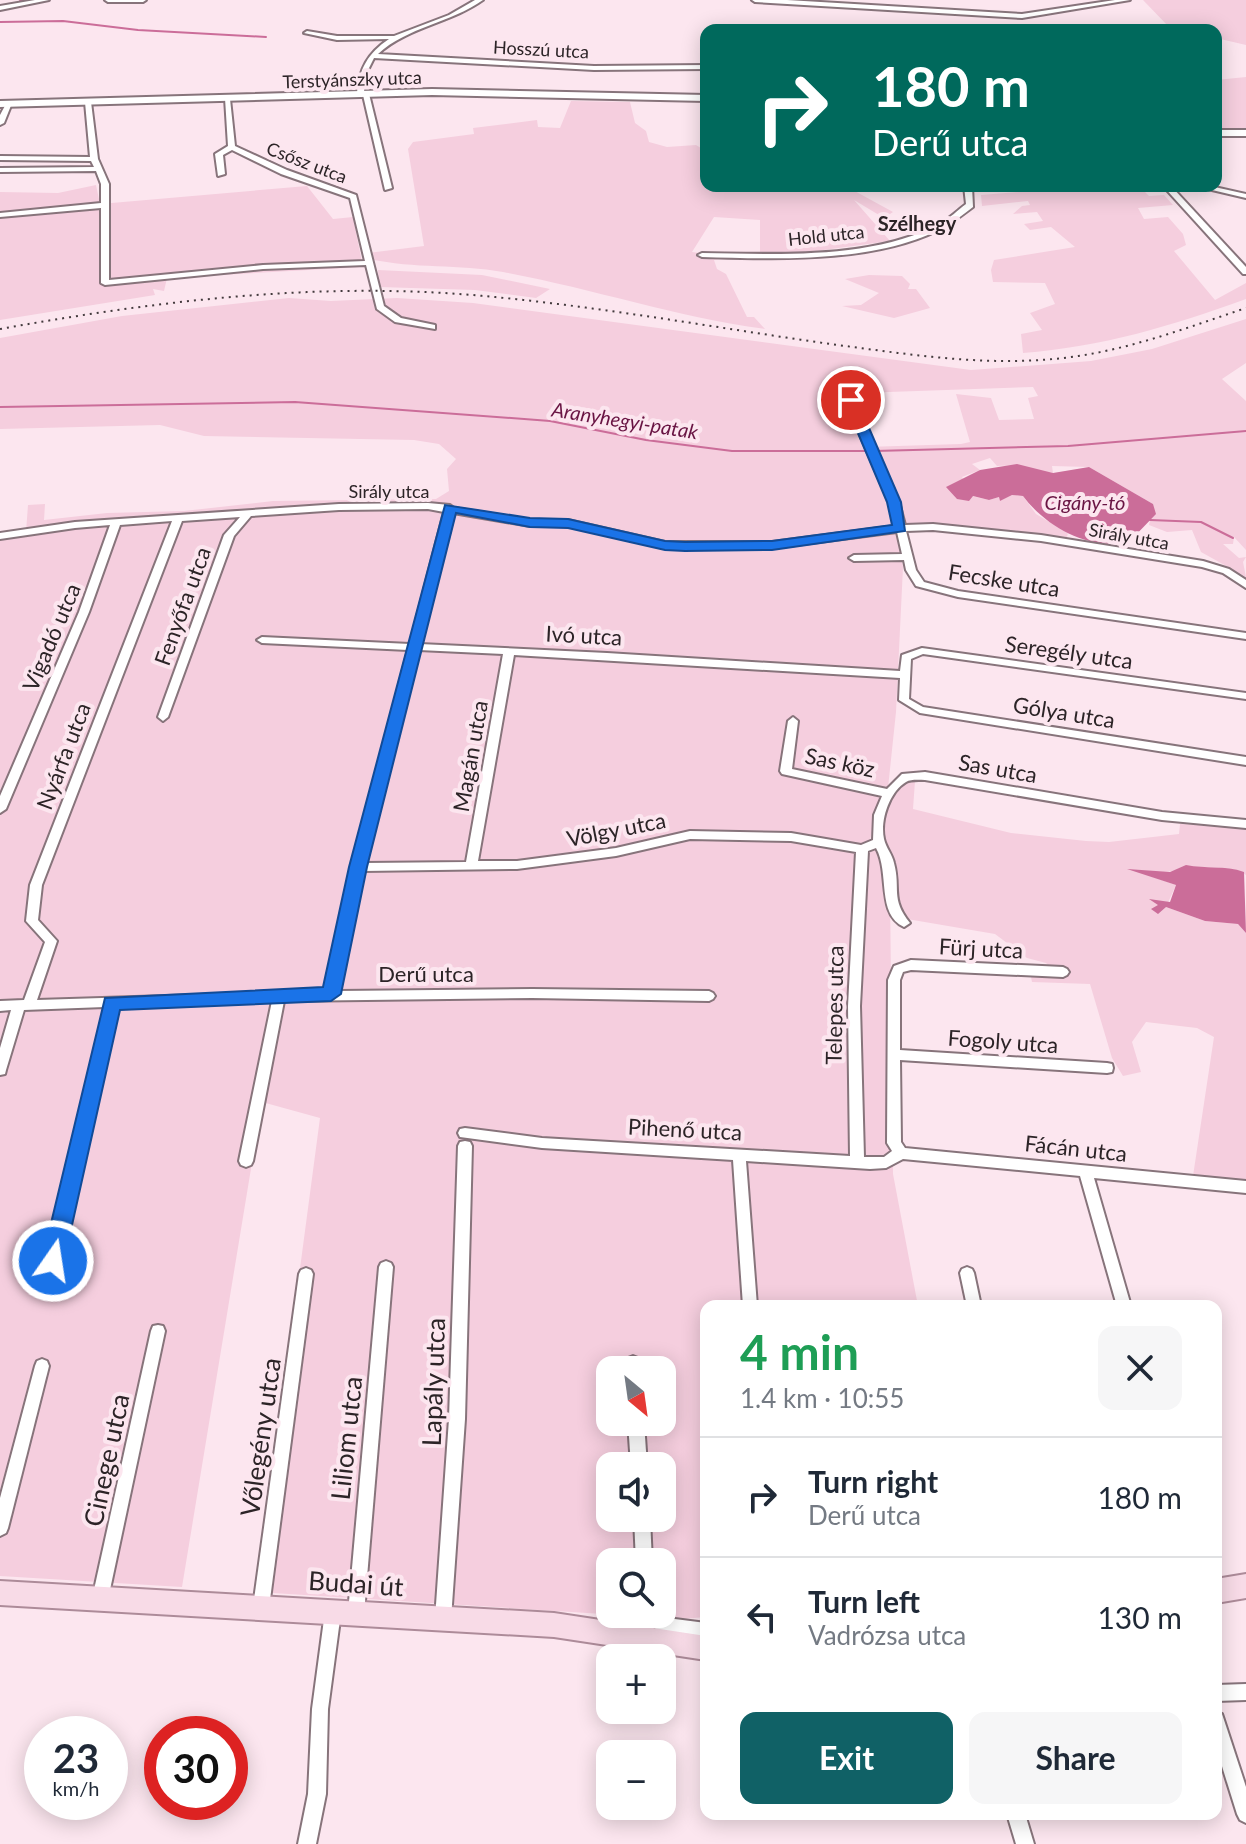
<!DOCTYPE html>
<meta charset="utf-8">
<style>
body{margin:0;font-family:Lato,sans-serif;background:#f6f6f7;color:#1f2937;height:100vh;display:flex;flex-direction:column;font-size:30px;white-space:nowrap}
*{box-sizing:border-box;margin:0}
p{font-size:26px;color:#747a83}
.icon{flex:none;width:44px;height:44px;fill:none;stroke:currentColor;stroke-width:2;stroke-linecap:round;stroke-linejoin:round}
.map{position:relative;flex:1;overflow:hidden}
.side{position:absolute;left:700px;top:1300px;width:522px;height:520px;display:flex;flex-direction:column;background:#fff;border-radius:16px;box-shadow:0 4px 20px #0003}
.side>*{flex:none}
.banner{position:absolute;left:700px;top:24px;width:522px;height:168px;border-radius:16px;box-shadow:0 4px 20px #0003;background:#00695c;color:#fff;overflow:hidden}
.needle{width:52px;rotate:151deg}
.buttons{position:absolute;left:596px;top:1356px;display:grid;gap:16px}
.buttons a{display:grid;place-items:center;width:80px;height:80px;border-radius:16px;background:#fff;box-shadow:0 4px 20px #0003;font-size:40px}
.speed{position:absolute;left:24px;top:1716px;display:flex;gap:16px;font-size:40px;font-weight:700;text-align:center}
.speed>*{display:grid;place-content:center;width:104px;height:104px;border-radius:50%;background:#fff;box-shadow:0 4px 20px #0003;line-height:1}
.speed small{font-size:20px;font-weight:400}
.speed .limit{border:12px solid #d22;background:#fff;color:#111}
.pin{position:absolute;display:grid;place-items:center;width:68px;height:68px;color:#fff;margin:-34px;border:4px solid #fff;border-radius:50%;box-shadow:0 2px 8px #0007}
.me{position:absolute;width:88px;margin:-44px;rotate:13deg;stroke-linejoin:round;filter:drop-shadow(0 0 6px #0008)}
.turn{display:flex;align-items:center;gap:28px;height:168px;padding:0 40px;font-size:36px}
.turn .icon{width:104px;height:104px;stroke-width:2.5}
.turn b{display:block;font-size:56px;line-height:68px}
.round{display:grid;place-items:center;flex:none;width:84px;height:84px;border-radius:16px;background:#f6f6f7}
.headline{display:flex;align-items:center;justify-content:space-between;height:136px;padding:0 40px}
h1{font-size:48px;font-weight:700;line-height:60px;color:#1e9e55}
.button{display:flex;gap:16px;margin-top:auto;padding:16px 40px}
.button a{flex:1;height:92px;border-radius:16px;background:#106166;color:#fff;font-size:32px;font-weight:700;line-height:92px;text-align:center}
.button a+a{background:#f6f6f7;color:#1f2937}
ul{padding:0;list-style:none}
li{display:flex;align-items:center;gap:24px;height:120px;padding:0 40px;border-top:2px solid #e0e1e3}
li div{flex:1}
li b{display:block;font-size:30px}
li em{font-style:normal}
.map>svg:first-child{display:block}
.green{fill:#f5cede;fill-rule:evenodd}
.water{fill:#cb6d99}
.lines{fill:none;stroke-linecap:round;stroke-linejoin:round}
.stream{stroke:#cb6d99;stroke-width:2}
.minor-casing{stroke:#87747b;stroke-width:4}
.secondary-casing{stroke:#87747b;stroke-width:4}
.primary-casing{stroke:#ad8b99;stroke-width:4}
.minor{fill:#fff;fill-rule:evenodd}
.secondary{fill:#fff;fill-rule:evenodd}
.primary{fill:#f8dbe7;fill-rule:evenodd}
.rail{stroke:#433a3d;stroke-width:2;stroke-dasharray:2 5;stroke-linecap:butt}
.route{fill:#1a73e8;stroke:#114b97;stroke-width:2}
.labels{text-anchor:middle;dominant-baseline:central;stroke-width:8;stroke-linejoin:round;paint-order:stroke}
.far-street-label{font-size:18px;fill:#2c2427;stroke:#fce6ef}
.far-neighbourhood-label{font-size:20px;font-weight:bold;fill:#2c2427;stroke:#fce6ef}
.far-water-label{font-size:20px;font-style:italic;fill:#691443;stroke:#fce6ef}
.street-label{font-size:22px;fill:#2c2427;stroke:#fce6ef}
.near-street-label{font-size:26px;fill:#2c2427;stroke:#fce6ef}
</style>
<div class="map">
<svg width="1246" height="1844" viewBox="0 0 1246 1844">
<rect width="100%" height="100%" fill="#fce6ef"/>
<g class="green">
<polygon points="1143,0 1246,0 1246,45 1216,38 1216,30 1170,28"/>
<polygon points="1246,77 1246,134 1216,133 1216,80"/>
<path d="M571,101L630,102L635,123L646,131L649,142L667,147L696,145L706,151V186H854L851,189L893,212L884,218L854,200L890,241L809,252L760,254V220L714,217L692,252L729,257L714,260L717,269L726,274L747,317H754L765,329C676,317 591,288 503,272C459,264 414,269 370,259L368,253L424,246L408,149L413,142L474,134L473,128L537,120L538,127L560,128Z"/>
<polygon points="96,185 100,204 307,186 333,219 353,217 363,267 167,278 164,291 153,289 155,295 0,320 0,192 58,193"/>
<path d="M1029,186H1139L1149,196L1164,195L1173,205L1138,208L1144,219L1168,217L1183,234L1186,245L1174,251L1215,300L1246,283V299C1172,326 1101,347 1023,353L1021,334L1042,330L1030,313L1055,304L1045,283L993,282L991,270L994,260L1075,247L1051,227L1030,230L1024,224L1043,221L1037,212L1013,214L1022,206L1030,205L1028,201L982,206L981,195L1031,191Z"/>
<polygon points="378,270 482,275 550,289 536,298 475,290 379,287"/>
<polygon points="869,275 902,276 910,284 908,289 916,289 930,308 894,318 842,306 861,305 879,293 845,279"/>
<path d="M289,298L331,301L397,298L473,303L971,370L1091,361L1152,349L1246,319V363L1222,379L1246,401V550L1234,537L1233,544H1223L1239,558L1246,557L1243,562L1246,577L1201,552L1192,530L1167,532L1149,525L1153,504L1089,467L1052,466L1053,473C1031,471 1021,464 997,466L990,458L972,464L980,470L962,477L972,496L989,500L999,497L1000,501L1012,495L1023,496L1036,514L1068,533L1067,537L909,523L897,527L903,567L896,712L888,788L870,839L882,853L890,889L893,1174L918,1306H706V1617L682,1619L257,1592L320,1118L262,1102L182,1587L0,1576V536L26,532L28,505L45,504L44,520L107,513L184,511L273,501L436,499L449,491L447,469L456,459L439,444L414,440L204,436L160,425L0,429V338L122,316ZM1033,387L1038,396L1028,398L1034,419L999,420L991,398L956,394L970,442L961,444L866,447L846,400L860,393ZM610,1370H662V1422H610ZM610,1466H662V1518H610ZM610,1562H662V1614H610Z"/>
<path d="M908,780L915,781L913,809L1011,833L1086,841L1109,842L1179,834L1180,824L1246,826V875C1231,863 1190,867 1172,871C1160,874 1145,870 1133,870L1176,885L1166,907L1205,921L1238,924L1246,933V1181L1193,1176L1214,1037L1197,1028L1146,1022L1132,1042L1141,1072L1123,1076L1112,1058L1090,984L1032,982L1029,967L1051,968L1046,963L1027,958L995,934L907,919C893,905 897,883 893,864C891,854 883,845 881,835C876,812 892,792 908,780Z"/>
</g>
<g class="water">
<path d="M1017,464L1053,473L1089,467L1153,504L1156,514L1130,541C1091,552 1046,527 1023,496L1012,495L1000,501L999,497L989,500L973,496L969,501L957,499L946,487L980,470Z"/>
<path d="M1186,865C1206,869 1225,865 1244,872L1246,933L1238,924L1205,921L1166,907L1158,914L1151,909L1158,905L1149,899L1170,902L1176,885L1127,869L1170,872Z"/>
</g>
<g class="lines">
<g class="stream">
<polyline points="20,1 31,0"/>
<polyline points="0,22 63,21 138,30 266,37"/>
<polyline points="0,407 295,402 550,421 646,440 732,451 867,451"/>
<polyline points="875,451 1068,446 1246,431"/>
<polyline points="1150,520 1201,522 1233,538"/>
</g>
<g class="minor-casing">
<g id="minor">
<polygon points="35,0 49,0 0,10 0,6"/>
<polygon points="105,0 146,0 143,2 108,2"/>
<path d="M475,0H483C451,23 407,27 378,54L594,66L706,65V69L594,70L374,58L365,76L364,93L369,94L392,188L385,190L363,95L360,96L357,94C359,69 368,53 389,39L337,40L304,33L307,31L337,36H394L449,15Z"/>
<polygon points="752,0 787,0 1022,14 1115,0 1130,0 1022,18 755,2"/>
<polygon points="225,98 230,99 235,146 287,170 356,195 384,306 401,318 435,325 435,329 395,322 377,309 366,265 263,269 105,285 101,283 101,208 0,217 0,213 101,203 101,184 96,171 0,172 0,168 94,167 91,161 0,160 0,156 90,157 85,102 88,100 91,102 98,159 109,184 109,280 263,265 365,261 350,198 281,174 232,150 223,155 225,174 218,176 215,154 228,146"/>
<polygon points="7,102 12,103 4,123 0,125 0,115"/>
<path d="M964,186H972L973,207C965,213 956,220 948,225C881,264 776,259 702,257L698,255L702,253C778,254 873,260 941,223C950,218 958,210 966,204Z"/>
<polygon points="1163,186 1171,186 1246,267 1246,274 1243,274"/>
<polygon points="1195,186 1210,186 1246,194 1246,198"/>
<path d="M864,391L868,394L855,401V405L899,502L905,525L933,524L1041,535L1203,561L1229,569L1246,580V588L1223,573L1202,567L1041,541L933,530L906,531L916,570L924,582L958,591L1246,633V639L958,597L916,586L906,570L904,560L854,561L849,558L854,555L902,554L897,532L772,548H665L568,526H530L453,513L420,644L607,653L900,671L902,655L922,648L1246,693V699L923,654L911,659L909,699L923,707L1246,757V765L920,713L899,700L900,678L514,655L478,861H517L616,848L690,831L791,833L861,845L873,840L874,815L882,796L782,774L780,771L788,721L793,717L798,721L792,769L887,789L902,774L925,772L1162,812L1246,820V828L1162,820L925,780C919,780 911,779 906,782C889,792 880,821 884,839C886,848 892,854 894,863C901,889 890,898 910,923L904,927C876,914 890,873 876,848L868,851L860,1006L864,1157H884L892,1151L887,1143L888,980L894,966L911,960L1063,967L1067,969L1069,972L1067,975L1063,977L911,970L903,972L900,980V1050L1107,1063L1112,1064L1113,1068L1112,1072L1107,1073L900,1060L901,1142L905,1148L1246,1181V1193L1094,1178L1131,1306H1117L1080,1176L903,1159L886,1168L870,1169L746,1161L757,1306H743L733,1160L542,1148L460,1137L458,1133L460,1129L465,1128L542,1138L850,1156L848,1006L856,852L791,841L690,839L616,856L517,869L363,871L338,991L532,989L709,991L713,993L715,996L713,999L709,1001L532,998L284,1001L253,1161L251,1165L246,1167L241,1165L239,1161L272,1001L118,1006L60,1261L58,1265L53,1267L48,1265L46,1261L105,1007L24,1010L6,1070L5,1074L0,1075V1048L11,1010L0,1011V1001L24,1000L45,942L26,921L30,885L172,521L120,525L89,612L6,809L0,813V796L79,612L110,525L75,528L0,539V533L75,522L339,504L428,503L450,505L454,508L530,520H568L665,542H772L895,526L889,502L847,405L848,398ZM428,509L444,512L410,644L262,637L257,640L262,643L408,650L352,867L325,991L37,1000L57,941L38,920L42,885L182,521L240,517L224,535L158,717L163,721L168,717L234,536L251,516L339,510ZM419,650L503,654L466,862L365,863Z"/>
<polygon points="465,1141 470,1142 472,1146 465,1419 451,1619 449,1625 443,1627 437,1625 435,1619 449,1419 458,1146 460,1142"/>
<polygon points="386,1261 391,1263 393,1267 364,1613 362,1619 356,1621 350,1619 348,1613 379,1267 381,1263"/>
<polygon points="967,1267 972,1269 974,1273 981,1306 967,1306 960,1273 962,1269"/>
<polygon points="306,1268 311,1270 313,1274 269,1607 267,1613 261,1615 255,1613 253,1607 299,1274 301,1270"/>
<polygon points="158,1325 163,1326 165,1331 108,1599 106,1605 100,1607 94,1605 92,1599 151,1331 153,1326"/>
<polygon points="633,1356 638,1358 640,1370 626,1370 628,1358"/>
<polygon points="42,1359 47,1361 49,1366 8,1528 6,1533 0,1536 0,1498 35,1366 37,1361"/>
<polygon points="628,1422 644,1422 647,1466 631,1466"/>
<polygon points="634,1518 650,1518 652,1562 636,1562"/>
<polygon points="333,1604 339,1606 341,1612 328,1709 326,1794 316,1844 298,1844 308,1794 312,1709 325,1612 327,1606"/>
<path d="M642,1614H662L667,1618L706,1623V1639C683,1636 653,1638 642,1614Z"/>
<polygon points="1246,1684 1246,1700 1216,1701 1216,1685"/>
<polygon points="1216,1712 1222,1714 1224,1720 1246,1787 1246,1823 1240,1820 1237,1814 1216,1747"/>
<polygon points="1007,1814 1025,1814 1034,1844 1016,1844"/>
</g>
</g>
<g class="secondary-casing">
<g id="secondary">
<polygon points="432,89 706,95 706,101 432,95 0,107 0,101"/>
<rect x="1216" y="130" width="30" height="6"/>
</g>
</g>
<g class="primary-casing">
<g id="primary">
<polygon points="1246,1574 1246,1598 1216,1603 1216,1579"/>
<polygon points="0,1581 554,1613 706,1636 706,1660 554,1637 0,1605"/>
</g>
</g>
<use href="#minor" class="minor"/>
<use href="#secondary" class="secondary"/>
<use href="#primary" class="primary"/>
<path class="rail" d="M0,329C156,301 314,282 472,295C592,305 711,327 830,344C907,354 985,367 1063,358C1126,351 1186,328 1246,308"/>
</g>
<polygon class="route" points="846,397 857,400 901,502 905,531 772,550 685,551 665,550 568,528 530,527 456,513 367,867 341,994 331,1001 120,1010 64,1261 61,1267 45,1267 42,1261 105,998 323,987 349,867 445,505 530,518 568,519 665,541 685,542 772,541 892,525 887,502 844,400"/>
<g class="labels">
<g class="far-street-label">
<text transform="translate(541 49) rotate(3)">Hosszú utca</text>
<text transform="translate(352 79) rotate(-2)">Terstyánszky utca</text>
<text transform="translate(307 162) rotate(21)">Csősz utca</text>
<text transform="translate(826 235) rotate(-6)">Hold utca</text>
<text x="389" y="491">Sirály utca</text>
<text transform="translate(1129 536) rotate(10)">Sirály utca</text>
</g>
<g class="far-neighbourhood-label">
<text x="917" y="223">Szélhegy</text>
</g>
<g class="far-water-label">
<text transform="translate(625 420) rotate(9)">Aranyhegyi-patak</text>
<text x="1085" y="502">Cigány-tó</text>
</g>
<g class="street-label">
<text transform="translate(1004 580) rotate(9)">Fecske utca</text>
<text transform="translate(182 606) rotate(-70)">Fenyőfa utca</text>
<text transform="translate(584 635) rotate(3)">Ivó utca</text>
<text transform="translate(51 637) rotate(-67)">Vigadó utca</text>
<text transform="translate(1069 652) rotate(8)">Seregély utca</text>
<text transform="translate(1064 712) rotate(9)">Gólya utca</text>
<text transform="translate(63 756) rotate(-69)">Nyárfa utca</text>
<text transform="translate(470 756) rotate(-80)">Magán utca</text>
<text transform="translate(840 762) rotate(12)">Sas köz</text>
<text transform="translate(998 768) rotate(10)">Sas utca</text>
<text transform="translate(616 829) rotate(-11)">Völgy utca</text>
<text transform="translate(981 948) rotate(3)">Fürj utca</text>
<text x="426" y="973">Derű utca</text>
<text transform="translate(834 1005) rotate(-89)">Telepes utca</text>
<text transform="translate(1003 1041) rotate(4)">Fogoly utca</text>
<text transform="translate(685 1129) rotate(3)">Pihenő utca</text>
<text transform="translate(1076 1148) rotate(6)">Fácán utca</text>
</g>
<g class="near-street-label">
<text transform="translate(433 1382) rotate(-88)">Lapály utca</text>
<text transform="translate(260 1437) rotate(-82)">Vőlegény utca</text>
<text transform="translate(346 1438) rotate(-84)">Liliom utca</text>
<text transform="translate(106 1460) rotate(-78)">Cinege utca</text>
<text transform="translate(356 1583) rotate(4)">Budai út</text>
</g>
</g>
</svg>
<div class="buttons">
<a><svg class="needle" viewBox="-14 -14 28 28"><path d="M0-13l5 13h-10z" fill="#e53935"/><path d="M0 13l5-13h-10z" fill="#747a83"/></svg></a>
<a><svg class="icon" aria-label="sound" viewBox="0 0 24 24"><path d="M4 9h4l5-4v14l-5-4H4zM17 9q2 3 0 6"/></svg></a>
<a><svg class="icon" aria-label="search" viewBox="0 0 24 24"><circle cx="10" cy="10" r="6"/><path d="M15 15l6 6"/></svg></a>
<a>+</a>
<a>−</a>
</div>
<div class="speed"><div>23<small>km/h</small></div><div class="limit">30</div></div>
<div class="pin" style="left:851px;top:400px;background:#d93025"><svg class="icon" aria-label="arrive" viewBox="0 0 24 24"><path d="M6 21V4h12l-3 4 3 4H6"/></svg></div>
<svg class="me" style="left:53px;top:1261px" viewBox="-20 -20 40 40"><circle r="17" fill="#1a73e8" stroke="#fff" stroke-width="3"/><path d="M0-11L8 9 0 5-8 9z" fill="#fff"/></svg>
<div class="banner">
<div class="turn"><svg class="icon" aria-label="right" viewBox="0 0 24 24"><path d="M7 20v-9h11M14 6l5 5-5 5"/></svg><div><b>180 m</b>Derű utca</div></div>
</div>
<section class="side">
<div class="headline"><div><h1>4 min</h1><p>1.4 km · 10:55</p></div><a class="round"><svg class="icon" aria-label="close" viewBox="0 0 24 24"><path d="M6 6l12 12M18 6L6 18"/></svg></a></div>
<ul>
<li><svg class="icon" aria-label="right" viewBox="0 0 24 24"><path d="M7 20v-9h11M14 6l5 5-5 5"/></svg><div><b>Turn right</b><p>Derű utca</p></div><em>180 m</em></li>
<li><svg class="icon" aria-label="left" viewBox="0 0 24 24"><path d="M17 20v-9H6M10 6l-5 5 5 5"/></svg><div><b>Turn left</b><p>Vadrózsa utca</p></div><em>130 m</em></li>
</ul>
<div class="button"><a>Exit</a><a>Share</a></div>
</section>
</div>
